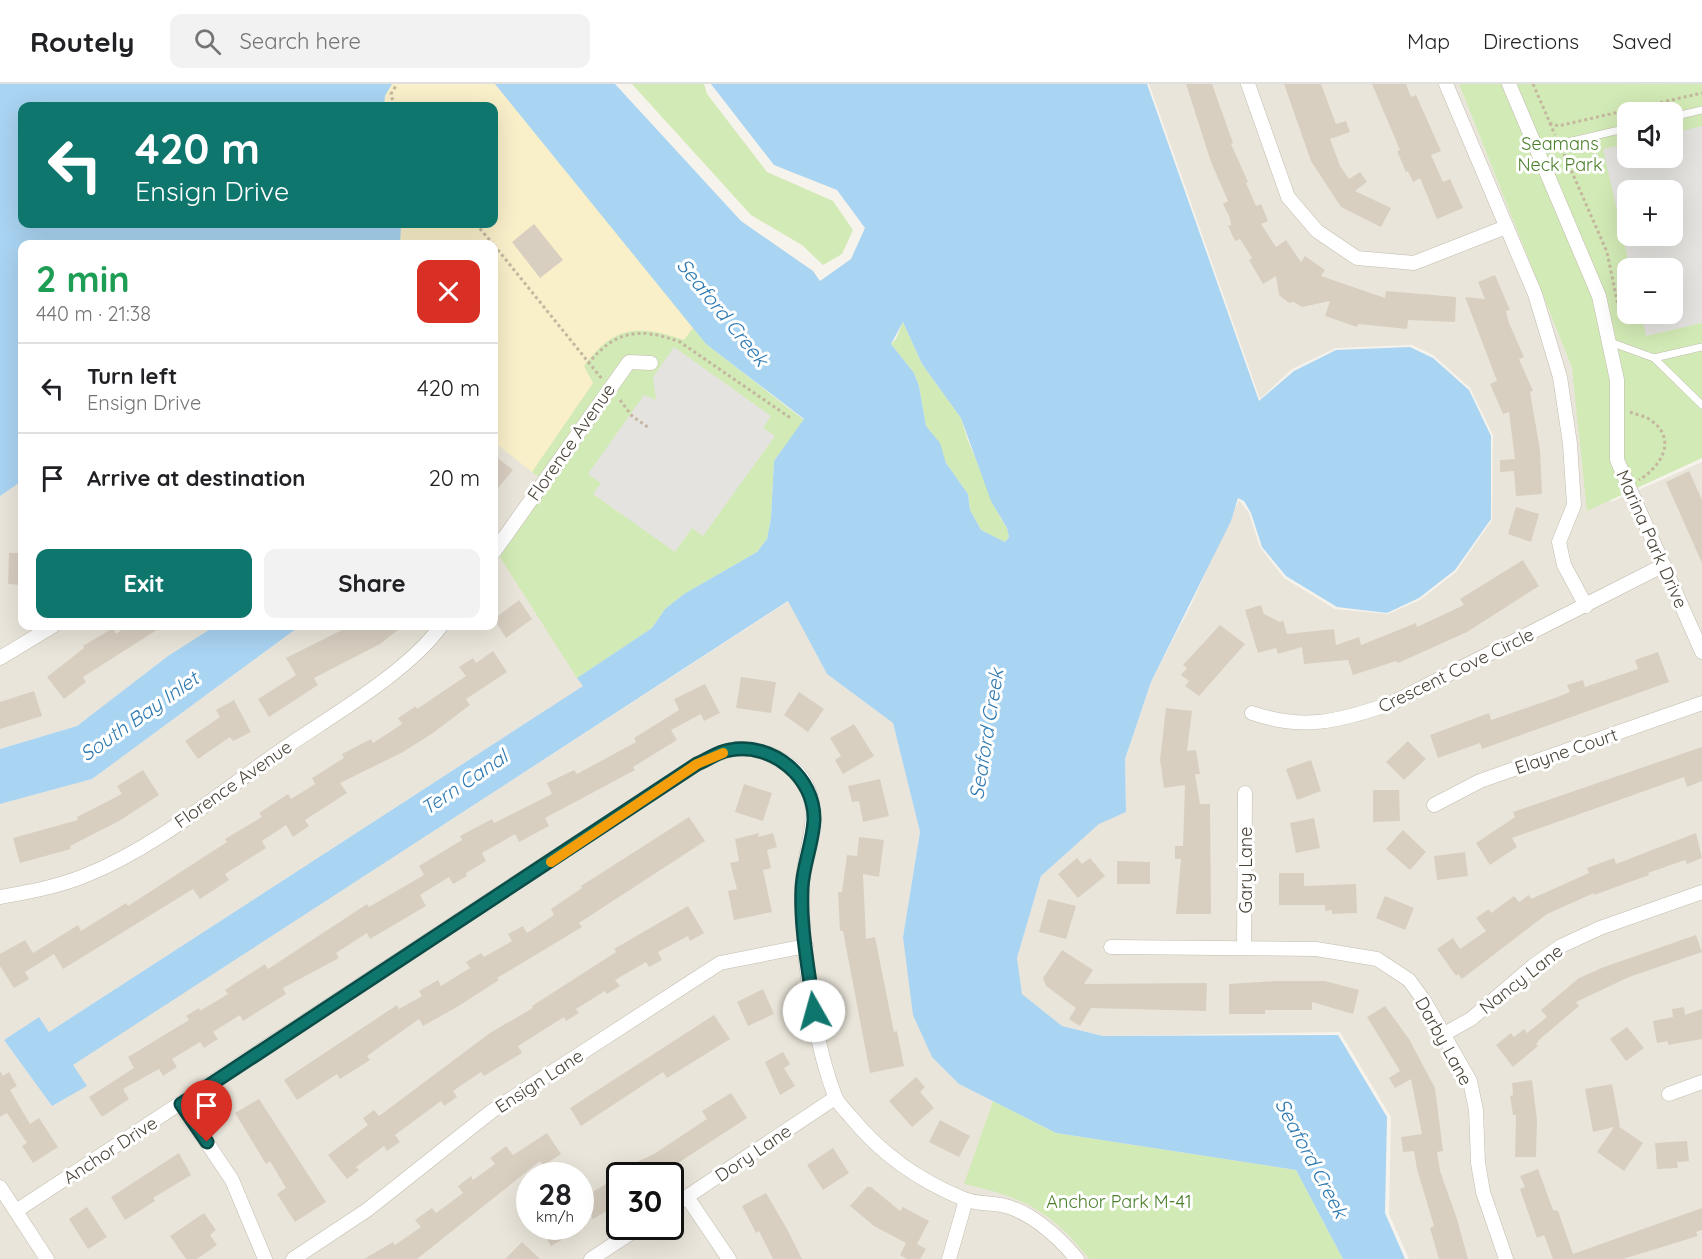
<!DOCTYPE html>
<meta charset="utf-8">
<style>
body{margin:0;font-family:Quicksand,sans-serif;background:#f2f2f2;color:#202124;height:100vh;display:flex;flex-direction:column;font-size:22px;white-space:nowrap}
*{box-sizing:border-box;margin:0}
p{font-size:20px;color:#757577}
.icon{flex:none;width:33px;height:33px;fill:none;stroke:currentColor;stroke-width:2;stroke-linecap:round;stroke-linejoin:round}
.map{position:relative;flex:1;overflow:hidden}
.sheet{position:absolute;left:18px;top:156px;width:480px;height:390px;display:flex;flex-direction:column;background:#fff;border-radius:12px;box-shadow:0 6px 24px #0002}
.sheet>*{flex:none}
.banner{position:absolute;left:18px;top:18px;width:480px;height:126px;border-radius:12px;box-shadow:0 6px 24px #0002;background:#0f766e;color:#fff;overflow:hidden}
.buttons{position:absolute;left:1617px;top:18px;display:grid;gap:12px}
.buttons a{display:grid;place-items:center;width:66px;height:66px;border-radius:12px;background:#fff;box-shadow:0 6px 24px #0002;font-size:30px}
.speed{position:absolute;left:516px;top:1078px;display:flex;gap:12px;font-size:30px;font-weight:700;text-align:center}
.speed>*{display:grid;place-content:center;width:78px;height:78px;border-radius:50%;background:#fff;box-shadow:0 6px 24px #0002;line-height:1}
.speed small{font-size:15px;font-weight:400}
.speed .limit{border:3px solid #111;border-radius:9px;background:#fff;color:#111}
.pin{position:absolute;display:grid;place-items:center;width:51px;height:51px;color:#fff;margin:-62px -26px;border-radius:50% 50% 50% 0;rotate:-45deg;box-shadow:0 0 6px #0007}
.pin .icon{rotate:45deg}
.me{position:absolute;width:66px;margin:-33px;rotate:353deg;stroke-linejoin:round;filter:drop-shadow(0 0 4px #0008)}
.turn{display:flex;align-items:center;gap:21px;height:126px;padding:0 18px;font-size:27px}
.turn .icon{width:78px;height:78px;stroke-width:2.5}
.turn b{display:block;font-size:42px;line-height:51px}
.round{display:grid;place-items:center;flex:none;width:63px;height:63px;border-radius:12px;background:#f2f2f2}
.headline{display:flex;align-items:center;justify-content:space-between;height:102px;padding:0 18px}
h1{font-size:36px;font-weight:700;line-height:45px;color:#1e9e55}
.button{display:flex;gap:12px;margin-top:auto;padding:12px 18px}
.button a{flex:1;height:69px;border-radius:12px;background:#0f766e;color:#fff;font-size:24px;font-weight:700;line-height:69px;text-align:center}
.button a+a{background:#f2f2f2;color:#202124}
ul{padding:0;list-style:none}
li{display:flex;align-items:center;gap:18px;height:90px;padding:0 18px;border-top:2px solid #e0e0e0}
li div{flex:1}
li b{display:block;font-size:22px}
li em{font-style:normal}
header{display:flex;align-items:center;gap:36px;box-sizing:border-box;height:84px;padding:0 30px;background:#fff;border-bottom:2px solid #e0e0e0}
header strong{font-size:28px}
nav{display:flex;gap:33px;margin-inline-start:auto;font-size:21px}
.search{width:420px;height:54px;background:#f2f2f2;display:flex;align-items:center;gap:15px;box-sizing:border-box;padding:0 21px;border-radius:12px;color:#757577;font-size:22px}
.map>svg:first-child{display:block}
.residential{fill:#eae5da;fill-rule:evenodd}
.green{fill:#d2eab5;fill-rule:evenodd}
.sand{fill:#f9efc9}
.parking{fill:#e5e3e0;fill-rule:evenodd}
.water{fill:#a9d4f2;fill-rule:evenodd}
.building{fill:#d8cfc1}
.lines{fill:none;stroke-linecap:round;stroke-linejoin:round}
.service-casing{stroke:#c2bbae;stroke-width:8}
.minor-casing{stroke:#c2bbae;stroke-width:15}
.path{stroke:#c4b79f;stroke-width:3;stroke-dasharray:3 3;stroke-linecap:butt}
.service{stroke:#fff;stroke-width:7}
.minor{stroke:#fff;stroke-width:14}
.route-casing{stroke:#0a4d48;stroke-width:15}
.route{stroke:#0f766e;stroke-width:10}
.slow{stroke:#f59e0b;stroke-width:10}
.labels{text-anchor:middle;dominant-baseline:central;stroke-width:6;stroke-linejoin:round;paint-order:stroke}
.park-label{font-size:18px;fill:#4a7f2a;stroke:#fff}
.street-label{font-size:18px;fill:#4b4439;stroke:#fff}
.water-label{font-size:20px;font-style:italic;fill:#2e7ab2;stroke:#fff}
</style>
<header>
<strong>Routely</strong>
<div class="search"><svg class="icon" aria-label="search" viewBox="0 0 24 24"><circle cx="10" cy="10" r="6"/><path d="M15 15l6 6"/></svg>Search here</div>
<nav><a>Map</a><a>Directions</a><a>Saved</a></nav>
</header>
<div class="map">
<svg width="1702" height="1175" viewBox="0 0 1702 1175">
<rect width="100%" height="100%" fill="#f6f3ec"/>
<g class="residential">
<polygon points="1149,0 1459,0 1572,284 1596,388 1611,418 1702,378 1702,1175 1409,1175 1389,1130 1391,1033 1340,948 1103,952 1062,942 1022,910 1017,874 1041,792 1099,740 1126,728 1125,675 1151,598 1190,523 1239,416 1249,429 1260,463 1284,494 1335,525 1388,530 1420,516 1456,488 1492,436 1493,351 1470,304 1433,271 1412,261 1336,264 1292,285 1260,315"/>
<path d="M494,358L550,402L583,602L49,948L39,933L4,956L52,1022L86,1002L72,981L789,517L827,590L893,639L920,748L903,853L959,1000L993,1017L965,1100L1008,1110L1039,1125L1071,1151L1089,1175H0V720L92,695L300,542H494ZM530,1092H580V1143H530ZM620,1092H670V1143H620Z"/>
<polygon points="22,397 22,542 215,542 168,572 77,642 0,665 0,412"/>
</g>
<g class="green">
<polygon points="392,0 495,0 706,260 804,336 774,377 771,434 767,455 757,468 684,510 665,525 652,544 577,594 498,470 550,402 494,358 494,160 400,160 401,140 494,140 494,22 384,22"/>
<polygon points="632,0 704,0 707,10 767,88 833,117 853,146 842,170 823,181 802,161 751,131"/>
<path d="M1459,0H1702V374L1587,427L1572,284ZM1628,28H1672V74H1628ZM1628,106H1672V152H1628ZM1628,184H1672V230H1628Z"/>
<polygon points="903,238 922,280 961,334 967,354 1000,433 1007,444 1009,453 1005,458 981,446 970,426 968,410 946,379 939,359 926,342 919,302 914,289 891,260 896,255"/>
<path d="M993,1017L1056,1049L1296,1086L1343,1175H1089C1052,1127 1023,1113 964,1100Z"/>
</g>
<path class="sand" d="M392,0H495L693,244L684,256C639,240 614,241 584,282L593,299L532,388L494,358V160H400L401,140H494V22H384L385,12Z"/>
<g class="parking">
<path d="M1702,42V239L1646,252L1641,230H1672V184H1630L1603,65L1627,60L1628,74H1672L1673,49ZM1628,106H1672V152H1628Z"/>
<polygon points="674,263 771,332 763,344 775,352 703,452 692,444 675,468 593,410 601,399 588,390 644,311 656,316 653,293"/>
</g>
<g class="water">
<polygon points="0,0 392,0 385,12 384,22 22,22 22,140 401,140 400,160 22,160 22,397 0,412"/>
<path d="M495,0H615L741,137L813,187L820,197L851,175L865,144L837,106L774,81L711,0H1147L1259,317L1294,287L1336,266L1410,263L1433,274L1469,306L1491,352V435L1455,486L1419,514L1387,529L1337,523L1286,492L1262,463L1251,429L1244,417L1238,414L1231,437L1151,598L1125,675L1126,728L1099,740L1041,792L1017,874L1022,910L1062,942L1103,952L1338,951L1387,1033L1385,1129L1405,1175H1343L1296,1086L1056,1049L959,1000L932,973L913,931L903,853L920,748L893,639L827,590L788,517L73,981L87,1002L52,1022L4,956L39,933L49,948L583,602L577,594L652,544L665,525L684,510L757,468L767,455L771,434L774,377L804,335L706,260ZM903,238L922,280L961,334L991,417L1007,444L1009,453L1005,458L981,446L970,426L968,410L946,379L940,359L926,342L919,302L914,289L891,260Z"/>
<polygon points="215,542 300,542 92,695 0,720 0,665 77,642 168,572"/>
</g>
<g class="building">
<polygon points="1186,0 1212,0 1233,59 1231,60 1248,98 1246,99 1256,122 1261,120 1268,137 1261,140 1276,163 1286,156 1301,178 1305,172 1325,186 1321,192 1385,214 1386,207 1456,213 1455,238 1408,236 1407,245 1358,240 1357,243 1325,232 1330,217 1302,223 1294,218 1289,219 1279,211 1276,192 1263,200 1249,176 1252,174 1240,155 1235,157 1228,142 1231,141 1230,134 1223,120 1228,117 1211,78"/>
<polygon points="1284,0 1321,0 1336,40 1346,37 1350,48 1330,55 1340,82 1349,95 1360,88 1367,98 1355,107 1391,124 1381,143 1341,123 1311,77"/>
<polygon points="1372,0 1406,0 1411,13 1416,11 1441,67 1431,71 1443,98 1450,95 1463,124 1437,135 1420,94 1413,98 1408,87 1406,88 1397,67 1400,66"/>
<polygon points="534,140 563,176 540,194 512,158"/>
<polygon points="1495,191 1510,226 1506,227 1509,239 1524,273 1519,275 1533,307 1530,308 1540,366 1542,410 1516,412 1514,387 1500,388 1500,376 1515,375 1509,328 1503,330 1490,300 1497,297 1465,213 1485,215 1478,198"/>
<polygon points="494,371 513,386 494,409"/>
<polygon points="1689,387 1702,416 1702,479 1666,398"/>
<polygon points="1516,423 1539,430 1531,458 1508,450"/>
<polygon points="9,469 22,469 22,501 8,500"/>
<polygon points="1523,476 1539,502 1467,548 1398,579 1396,577 1353,591 1348,576 1304,580 1302,563 1278,570 1276,564 1258,569 1245,526 1261,521 1264,530 1280,538 1283,536 1287,550 1334,545 1336,561 1359,553 1361,561 1416,539 1417,543 1464,521 1460,515"/>
<polygon points="519,516 532,535 506,554 494,535"/>
<polygon points="1220,541 1245,560 1199,612 1185,602 1189,597 1181,591 1187,584 1183,581"/>
<polygon points="127,542 163,542 83,593 86,598 64,615 47,593 84,564 83,562 113,544 116,550"/>
<polygon points="350,542 403,542 380,560 314,594 318,601 269,633 258,615 296,591 286,574"/>
<polygon points="493,567 507,588 466,615 470,621 433,649 403,668 340,699 347,709 305,736 309,742 293,753 286,741 262,757 266,764 225,790 229,796 200,815 193,805 63,885 54,870 25,888 29,895 14,904 0,882 0,870 25,856 33,869 78,841 81,847 126,819 128,822 227,758 225,755 262,733 259,729 288,710 291,715 315,700 312,694 344,674 342,670 371,655 373,659 402,640 398,634 416,622 417,625 466,592 459,583 473,574 476,579"/>
<polygon points="1658,568 1669,598 1482,665 1480,659 1438,674 1430,651 1489,629 1491,636 1555,614 1570,608 1567,601 1583,596 1585,603 1638,585 1635,576"/>
<polygon points="741,593 776,598 771,629 736,624"/>
<polygon points="705,600 720,629 704,637 701,630 671,646 677,656 633,683 635,686 545,734 549,742 519,758 515,750 482,769 486,777 466,789 467,792 453,800 449,793 420,811 426,822 370,855 367,849 336,869 339,874 283,904 286,910 243,937 240,931 213,948 218,955 204,964 200,958 172,975 177,983 163,992 159,985 123,1005 129,1015 102,1033 89,1013 134,984 128,973 189,936 186,932 199,924 200,927 228,910 225,906 265,880 268,885 367,820 369,823 424,791 419,782 462,756 460,752 492,735 494,739 552,710 547,699 574,686 577,690 636,658 634,654 679,626 674,615"/>
<polygon points="34,607 42,632 0,645 0,618"/>
<polygon points="799,608 824,625 808,648 784,631"/>
<polygon points="234,616 251,648 233,657 230,653 198,675 185,657 220,633 216,626"/>
<polygon points="1166,624 1192,627 1187,667 1196,666 1200,690 1195,690 1200,720 1210,720 1211,830 1176,830 1181,775 1175,775 1175,762 1183,762 1185,701 1164,704 1160,676"/>
<polygon points="854,640 874,672 843,690 835,676 841,672 830,654"/>
<polygon points="1408,657 1426,675 1404,696 1386,678"/>
<polygon points="1702,663 1702,697 1687,703 1684,693 1512,754 1517,763 1490,781 1476,759 1515,733 1513,728"/>
<polygon points="1311,676 1321,707 1297,716 1286,685"/>
<polygon points="143,686 159,711 119,737 70,762 71,765 20,779 13,754 78,736 77,733 122,710 117,702"/>
<polygon points="880,695 889,732 863,738 859,717 852,718 848,702"/>
<polygon points="744,700 772,709 763,737 735,728"/>
<polygon points="1373,706 1399,706 1400,737 1373,738"/>
<polygon points="689,733 705,757 579,839 582,843 497,894 499,896 457,923 423,942 419,935 367,972 370,976 340,995 337,990 297,1016 284,996 397,921 399,925 422,912 419,907 438,896 441,902 470,884 466,878 481,869 484,873 512,857 508,850 523,842 527,849 554,831 551,825 582,804 581,802"/>
<polygon points="1314,734 1320,764 1296,769 1290,739"/>
<polygon points="1403,746 1426,768 1410,786 1386,765"/>
<polygon points="759,749 758,753 773,749 777,763 767,766 771,784 763,786 772,828 734,836 728,807 737,805 730,779 739,777 735,755"/>
<polygon points="1696,749 1702,774 1687,780 1685,776 1648,789 1649,791 1594,811 1594,809 1547,830 1462,895 1458,890 1456,892 1437,865 1453,854 1460,865 1486,847 1476,834 1489,825 1491,829 1514,812 1519,818 1529,811 1531,815 1589,789 1587,784 1614,774 1616,780"/>
<polygon points="859,753 884,756 879,793 863,790 866,855 875,853 894,948 897,947 904,982 870,989 843,847 840,847 838,808 842,808 847,771 857,772"/>
<polygon points="1465,768 1468,792 1437,796 1434,772"/>
<polygon points="1077,774 1082,780 1090,774 1105,792 1078,814 1058,790"/>
<polygon points="1117,777 1150,778 1150,800 1117,800"/>
<polygon points="1279,789 1304,789 1304,802 1356,800 1357,829 1332,830 1332,826 1325,827 1325,821 1279,821"/>
<polygon points="1385,812 1414,824 1405,846 1376,834"/>
<polygon points="1048,815 1076,822 1066,855 1039,848"/>
<polygon points="688,822 704,849 690,857 688,852 658,868 662,876 649,883 646,878 615,896 620,902 607,910 605,907 576,925 579,929 566,937 564,933 518,962 522,969 484,992 481,988 453,1007 457,1013 444,1022 441,1017 395,1051 400,1058 387,1067 384,1062 356,1083 359,1086 347,1095 328,1071 368,1041 363,1034 374,1026 379,1032 490,949 533,924 532,922 616,868 614,865"/>
<polygon points="1696,851 1702,868 1629,893 1576,918 1579,922 1540,955 1536,960 1538,962 1513,983 1496,961 1511,949 1514,953 1524,945 1527,949 1547,933 1541,926 1579,894 1604,883"/>
<polygon points="1062,866 1093,886 1084,900 1207,899 1206,927 1091,924 1080,942 1069,935 1076,924 1046,902 1043,894"/>
<polygon points="1276,897 1325,897 1359,906 1353,930 1312,918 1312,926 1265,926 1265,930 1229,930 1229,900"/>
<polygon points="763,905 774,930 748,942 737,918"/>
<polygon points="1385,922 1409,955 1435,1004 1443,1067 1437,1068 1440,1087 1457,1135 1468,1175 1439,1175 1430,1144 1434,1142 1417,1085 1414,1067 1403,1068 1401,1053 1422,1050 1411,995 1395,1004 1389,994 1400,987 1367,933"/>
<polygon points="1684,923 1685,931 1702,925 1702,955 1668,961 1668,957 1657,959 1653,937 1673,933 1672,925"/>
<polygon points="714,931 730,955 667,994 663,988 581,1042 570,1024"/>
<polygon points="1627,943 1644,964 1626,977 1610,955"/>
<polygon points="783,968 790,980 784,984 795,1002 780,1011 765,978"/>
<polygon points="0,987 3,992 9,988 17,1002 10,1006 30,1040 39,1034 58,1063 33,1079 22,1062 27,1059 7,1029 0,1033"/>
<polygon points="916,993 925,1003 920,1008 934,1024 912,1043 889,1017"/>
<polygon points="1532,996 1537,1036 1536,1073 1515,1073 1516,1031 1513,1031 1510,1012 1513,1011 1512,999"/>
<polygon points="1612,1000 1620,1042 1618,1042 1643,1059 1624,1087 1597,1068 1614,1043 1593,1048 1585,1005"/>
<polygon points="731,1009 747,1034 658,1092 607,1092 654,1070 707,1035 702,1027"/>
<polygon points="259,1015 326,1118 295,1138 277,1110 286,1104 270,1077 266,1080 235,1029"/>
<polygon points="940,1036 970,1052 959,1073 929,1058"/>
<polygon points="547,1049 561,1070 543,1082 540,1077 417,1175 364,1175 393,1158 395,1161 421,1143 415,1136 432,1124 436,1129 463,1109 458,1102 471,1092 473,1096 495,1080 490,1074 506,1062 513,1071"/>
<polygon points="1687,1057 1689,1077 1677,1078 1678,1084 1657,1085 1655,1059"/>
<polygon points="833,1064 849,1089 823,1106 807,1081"/>
<polygon points="179,1069 191,1091 153,1114 155,1117 125,1136 111,1113"/>
<polygon points="1538,1085 1553,1126 1558,1127 1573,1170 1702,1124 1702,1146 1696,1148 1698,1152 1623,1175 1553,1175 1544,1151 1537,1154 1520,1105 1525,1103 1520,1092"/>
<polygon points="609,1098 620,1119 593,1135 581,1115"/>
<polygon points="867,1103 871,1103 900,1127 903,1123 929,1137 917,1160 926,1165 920,1175 907,1175 900,1171 906,1159 874,1142 850,1122"/>
<polygon points="766,1109 787,1145 802,1175 773,1175 759,1147 756,1149 742,1122"/>
<polygon points="87,1123 107,1153 88,1165 69,1135"/>
<polygon points="204,1129 216,1146 210,1151 217,1161 197,1175 186,1175 170,1152"/>
<polygon points="540,1143 585,1143 551,1162"/>
<polygon points="522,1158 540,1175 505,1175"/>
</g>
<g class="lines">
<g class="service-casing">
<g id="service">
<polyline points="1672,33 1702,26"/>
<polyline points="1538,65 1628,44"/>
<polyline points="1610,258 1654,274 1702,321"/>
<polyline points="1654,274 1702,263"/>
</g>
</g>
<g class="minor-casing">
<g id="minor">
<polyline points="1248,0 1288,113 1317,147 1357,174 1414,179 1506,143"/>
<polyline points="1446,0 1535,210 1560,293 1570,360 1574,421 1559,458 1564,481 1586,522"/>
<polyline points="1509,0 1599,212 1617,296 1617,376 1702,568"/>
<polyline points="494,468 629,278 651,279"/>
<polyline points="0,574 53,542"/>
<path d="M1252,629C1304,647 1339,637 1390,620L1664,481"/>
<polyline points="1434,721 1480,697 1702,619"/>
<path d="M0,813C28,808 57,803 84,792C155,764 217,711 280,667C329,633 406,590 441,542"/>
<polyline points="1111,863 1316,865 1377,875 1409,896 1425,918 1470,997 1476,1026 1478,1079 1483,1108 1506,1175"/>
<polyline points="1244,864 1245,709"/>
<polyline points="1444,950 1471,935 1533,882 1561,862 1600,844 1702,808"/>
<polyline points="1669,1010 1702,998"/>
<polyline points="181,1020 232,1096 265,1175"/>
<polyline points="0,1103 47,1175"/>
<polyline points="687,1113 729,1175"/>
<polyline points="670,1124 835,1014"/>
<path d="M16,1127L697,680C707,676 719,668 730,666C759,660 799,678 809,707C820,741 802,772 802,806C802,867 813,955 835,1012C838,1020 846,1027 851,1033C881,1070 920,1097 964,1115C978,1121 995,1118 1009,1123C1036,1132 1059,1154 1077,1175"/>
<polyline points="293,1175 367,1126 492,1027 720,879 806,862"/>
<polyline points="591,1175 640,1143"/>
<polyline points="949,1175 966,1116"/>
</g>
</g>
<g class="path">
<polyline points="1533,0 1550,39 1558,42 1702,9"/>
<polyline points="394,22 391,10 397,0"/>
<polyline points="1550,39 1555,51"/>
<polyline points="1564,70 1607,168 1621,236"/>
<polyline points="476,140 493,160"/>
<polyline points="494,161 602,295"/>
<path d="M588,280C615,246 640,243 680,258L792,335"/>
<polyline points="620,316 632,332 649,344"/>
<path d="M1630,328C1637,331 1646,332 1652,337C1678,357 1660,383 1639,396"/>
</g>
<use href="#service" class="service"/>
<use href="#minor" class="minor"/>
</g>
<g class="lines">
<g class="route-casing">
<path id="route" d="M207,1058L181,1020L697,680C707,676 719,667 730,666C772,658 815,693 814,736C813,759 803,781 802,804C800,844 809,887 814,927"/>
</g>
<use href="#route" class="route"/>
<polyline class="slow" points="551,778 697,680 723,669"/>
</g>
<g class="labels">
<g class="park-label">
<text x="1560" y="59">Seamans<tspan x="1560" dy="21">Neck Park</tspan></text>
<text x="1119" y="1117">Anchor Park M-41</text>
</g>
<g class="street-label">
<text transform="translate(571 358) rotate(-55)">Florence Avenue</text>
<text transform="translate(1652 455) rotate(66)">Marina Park Drive</text>
<text transform="translate(1456 586) rotate(-26)">Crescent Cove Circle</text>
<text transform="translate(1566 667) rotate(-19)">Elayne Court</text>
<text transform="translate(233 700) rotate(-35)">Florence Avenue</text>
<text transform="translate(1245 786) rotate(-90)">Gary Lane</text>
<text transform="translate(1521 895) rotate(-38)">Nancy Lane</text>
<text transform="translate(1444 957) rotate(61)">Darby Lane</text>
<text transform="translate(539 997) rotate(-33)">Ensign Lane</text>
<text transform="translate(110 1066) rotate(-33)">Anchor Drive</text>
<text transform="translate(753 1069) rotate(-34)">Dory Lane</text>
</g>
<g class="water-label">
<text transform="translate(723 228) rotate(51)">Seaford Creek</text>
<text transform="translate(139 632) rotate(-35)">South Bay Inlet</text>
<text transform="translate(986 650) rotate(-81)">Seaford Creek</text>
<text transform="translate(464 698) rotate(-34)">Tern Canal</text>
<text transform="translate(1312 1074) rotate(62)">Seaford Creek</text>
</g>
</g>
</svg>
<div class="buttons">
<a><svg class="icon" aria-label="sound" viewBox="0 0 24 24"><path d="M4 9h4l5-4v14l-5-4H4zM17 9q2 3 0 6"/></svg></a>
<a>+</a>
<a>−</a>
</div>
<div class="speed"><div>28<small>km/h</small></div><div class="limit">30</div></div>
<div class="pin" style="left:207px;top:1058px;background:#d93025"><svg class="icon" aria-label="arrive" viewBox="0 0 24 24"><path d="M6 21V4h12l-3 4 3 4H6"/></svg></div>
<svg class="me" style="left:814px;top:927px" viewBox="-20 -20 40 40"><circle r="19" fill="#fff"/><path d="M0-13L10 11 0 6-10 11z" fill="#0f766e"/></svg>
<div class="banner">
<div class="turn"><svg class="icon" aria-label="left" viewBox="0 0 24 24"><path d="M17 20v-9H6M10 6l-5 5 5 5"/></svg><div><b>420 m</b>Ensign Drive</div></div>
</div>
<section class="sheet">
<div class="headline"><div><h1>2 min</h1><p>440 m · 21:38</p></div><a class="round" style="background:#d93025;color:#fff"><svg class="icon" aria-label="close" viewBox="0 0 24 24"><path d="M6 6l12 12M18 6L6 18"/></svg></a></div>
<ul>
<li><svg class="icon" aria-label="left" viewBox="0 0 24 24"><path d="M17 20v-9H6M10 6l-5 5 5 5"/></svg><div><b>Turn left</b><p>Ensign Drive</p></div><em>420 m</em></li>
<li><svg class="icon" aria-label="arrive" viewBox="0 0 24 24"><path d="M6 21V4h12l-3 4 3 4H6"/></svg><div><b>Arrive at destination</b></div><em>20 m</em></li>
</ul>
<div class="button"><a>Exit</a><a>Share</a></div>
</section>
</div>
